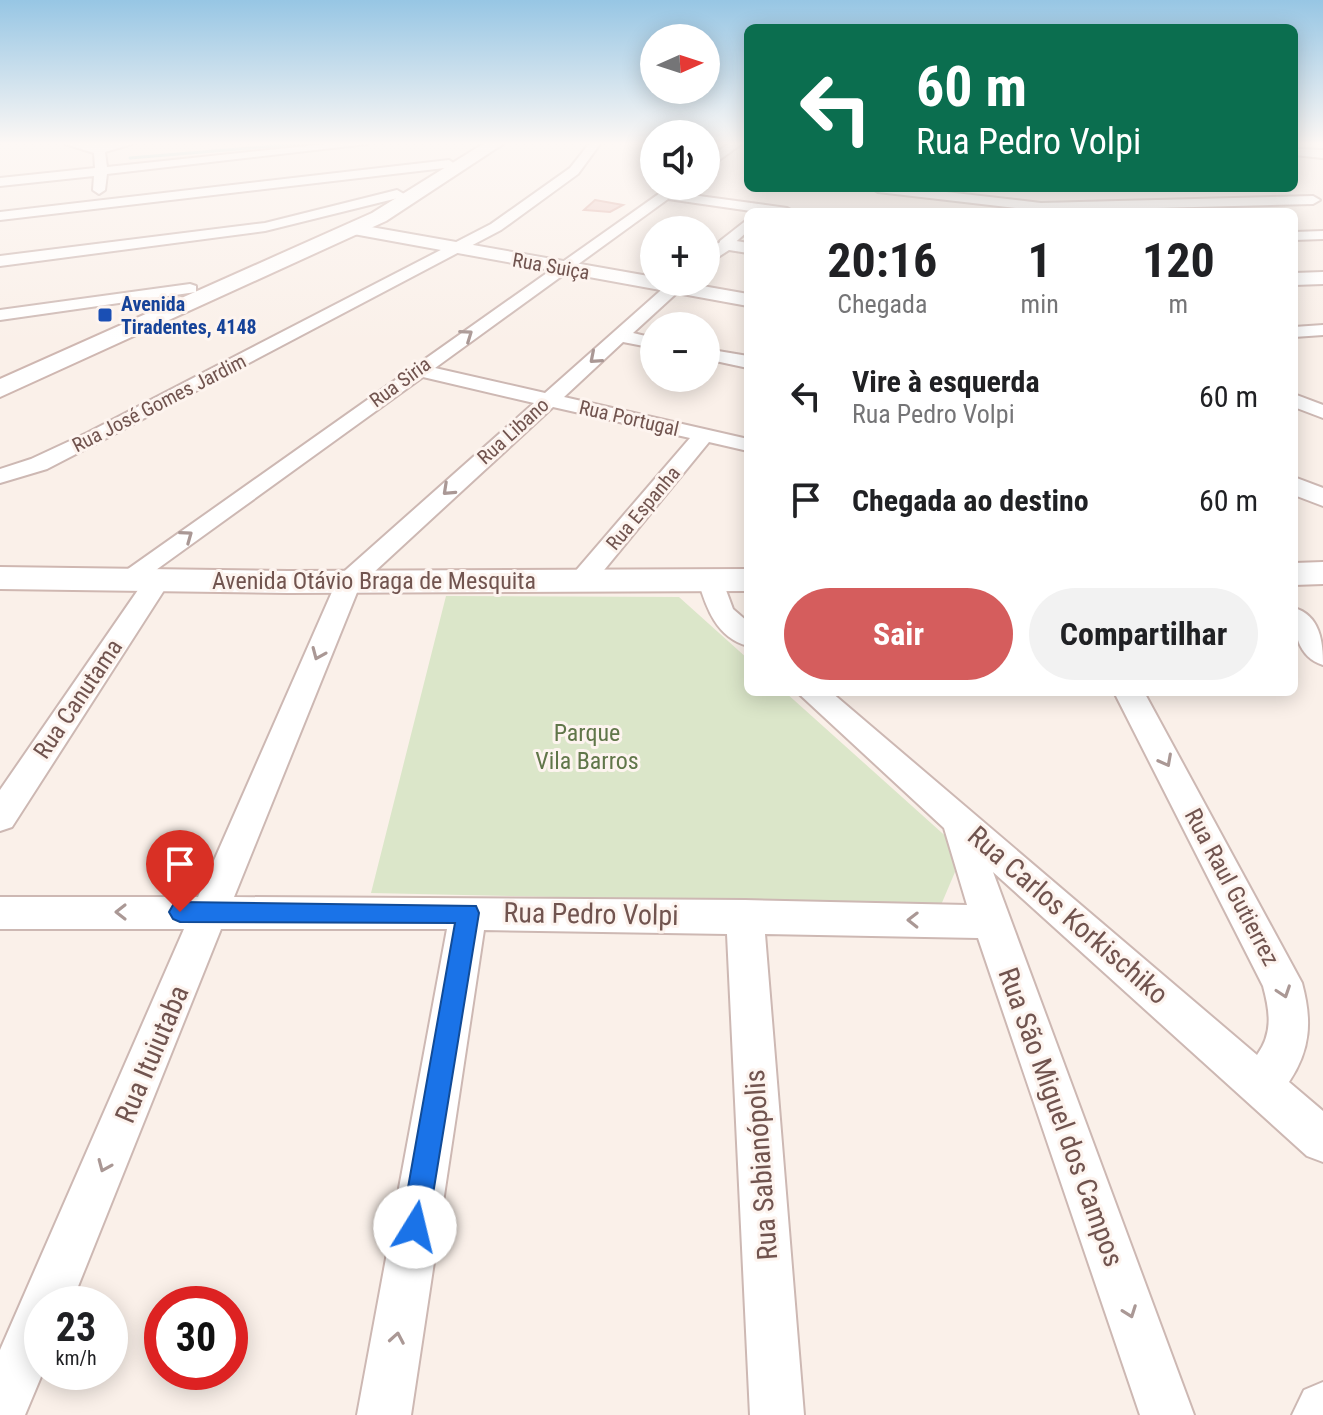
<!DOCTYPE html>
<html lang="pt">
<meta charset="utf-8">
<style>
body{margin:0;font-family:"Roboto Condensed",sans-serif;background:#f2f2f2;color:#202124;height:100vh;display:flex;flex-direction:column;font-size:30px;white-space:nowrap}
*{box-sizing:border-box;margin:0}
p{font-size:26px;color:#757577}
.icon{flex:none;width:44px;height:44px;fill:none;stroke:currentColor;stroke-width:2;stroke-linecap:round;stroke-linejoin:round}
.map{position:relative;flex:1;overflow:hidden}
.sheet{position:absolute;left:744px;top:208px;width:554px;height:488px;display:flex;flex-direction:column;background:#fff;border-radius:12px;box-shadow:0 4px 20px #0003}
.sheet>*{flex:none}
.top-card{position:absolute;left:744px;top:24px;width:554px;height:168px;border-radius:12px;box-shadow:0 4px 20px #0003;background:#0b6e4f;color:#fff;overflow:hidden}
.needle{width:52px;rotate:87deg}
.controls{position:absolute;left:640px;top:24px;display:grid;gap:16px}
.controls a{display:grid;place-items:center;width:80px;height:80px;border-radius:50%;background:#fff;box-shadow:0 4px 20px #0003;font-size:40px}
.speed{position:absolute;left:24px;top:1286px;display:flex;gap:16px;font-size:40px;font-weight:700;text-align:center}
.speed>*{display:grid;place-content:center;width:104px;height:104px;border-radius:50%;background:#fff;box-shadow:0 4px 20px #0003;line-height:1}
.speed small{font-size:20px;font-weight:400}
.speed .limit{border:12px solid #d22;background:#fff;color:#111}
.pin{position:absolute;display:grid;place-items:center;width:68px;height:68px;color:#fff;margin:-82px -34px;border-radius:50% 50% 50% 0;rotate:-45deg;box-shadow:0 0 8px #0007}
.pin .icon{rotate:45deg}
.me{position:absolute;width:88px;margin:-44px;rotate:9deg;stroke-linejoin:round;filter:drop-shadow(0 0 6px #0008)}
.turn{display:flex;align-items:center;gap:28px;height:168px;padding:0 40px;font-size:36px}
.turn .icon{width:104px;height:104px;stroke-width:2.5}
.turn b{display:block;font-size:56px;line-height:68px}
.eta{display:flex;justify-content:space-evenly;align-items:center;height:136px;text-align:center}
.eta b{font-size:48px;font-weight:700;line-height:56px}
.button{display:flex;gap:16px;margin-top:auto;padding:16px 40px}
.button a{flex:1;height:92px;border-radius:48px;background:#d55d5d;color:#fff;font-size:32px;font-weight:700;line-height:92px;text-align:center}
.button a+a{background:#f2f2f2;color:#202124}
ul{padding:0;list-style:none}
li{display:flex;align-items:center;gap:24px;height:104px;padding:0 40px}
li div{flex:1}
li b{display:block;font-size:30px}
li em{font-style:normal}
.map>svg:first-child{display:block}
.green{fill:#dbe6c9}
.lines{fill:none;stroke-linecap:round;stroke-linejoin:round}
.stream{stroke:#a7d2cf;stroke-width:3}
.building{fill:#eccbc4;stroke:#ddafa6;stroke-width:2}
.minor-casing{stroke:#cdb8b3;stroke-width:4}
.tertiary-casing{stroke:#cdb8b3;stroke-width:4}
.secondary-casing{stroke:#cfb7b1;stroke-width:4}
.minor{fill:#fff;fill-rule:evenodd}
.tertiary{fill:#fff;fill-rule:evenodd}
.secondary{fill:#fff;fill-rule:evenodd}
.oneway{stroke:#aa9895}
.route{fill:#1a73e8;stroke:#114b97;stroke-width:2}
.transit-dot{fill:#1a4fb4;stroke:#fdf4ef;stroke-width:3}
.labels{text-anchor:middle;dominant-baseline:central;stroke-width:6;stroke-linejoin:round;paint-order:stroke}
.far-street-label{font-size:20px;fill:#71544f;stroke:#fdf4ef}
.far-transit-label{font-size:20px;font-weight:bold;fill:#164399;stroke:#fdf4ef;text-anchor:start}
.street-label{font-size:24px;fill:#71544f;stroke:#fdf4ef}
.park-label{font-size:24px;fill:#607649;stroke:#fdf4ef}
.near-street-label{font-size:28px;fill:#71544f;stroke:#fdf4ef}
</style>
<div class="map">
<svg width="1323" height="1415" viewBox="0 0 1323 1415">
<rect width="100%" height="100%" fill="#faf0e9"/>
<polygon class="green" points="446,596 679,597 748,659 748,692 785,692 951,841 955,872 941,905 371,893"/>
<g class="lines">
<polyline class="stream" points="130,158 299,144"/>
</g>
<polygon class="building" points="595,200 623,205 610,212 584,210"/>
<g class="lines">
<g class="minor-casing">
<g id="minor">
<polygon points="65,144 132,144 105,152 107,167 326,144 367,144 107,174 105,190 99,194 93,190 94,176 0,186 0,178 95,168 94,153"/>
<polygon points="589,144 600,144 578,174 501,230 101,441 47,469 0,483 0,469 31,459 87,433 491,224 570,168"/>
<polygon points="728,144 741,144 706,170 706,160"/>
<polygon points="1294,149 1323,150 1323,158 1294,155"/>
<polygon points="449,160 455,164 453,167 0,220 0,212"/>
<path d="M670,186H684L677,193L787,208L794,212H758L668,199L435,368L545,393L668,284H680V290L633,333L654,338V348L623,342L564,397L748,439V451L709,442L591,586H573L569,580L573,574L690,438L553,407L360,585L234,897L745,900L967,905L944,828L797,692H831L1257,1055C1273,1033 1270,1012 1263,986L1114,692H1144L1302,983C1312,1020 1311,1049 1289,1082L1323,1111V1162L1307,1156L993,872L1194,1415H1140L978,938L765,934L804,1415H750L727,934L484,930L411,1415H357L447,929H221L71,1304H42L43,1372L25,1415H0V1350L184,929H0V897H198L339,576L534,403L423,377L149,575H166L170,581L12,827L0,831V790L147,577L124,589L115,587L111,581Z"/>
<polygon points="872,188 911,188 1041,203 1313,196 1320,200 1313,204 1041,211 878,192"/>
<polygon points="397,190 404,194 402,197 265,231 0,266 0,256 265,223"/>
<polygon points="748,219 748,231 730,247 720,247 720,241"/>
<polygon points="1323,231 1323,239 1294,240 1294,232"/>
<polygon points="190,284 196,286 196,292 0,320 0,310"/>
<polygon points="1323,325 1323,335 1294,337 1294,327"/>
<polygon points="706,349 748,356 748,368 706,359"/>
<polygon points="1294,394 1323,405 1323,418 1294,407"/>
<path d="M711,572L720,574L733,609L748,622V646C717,638 706,608 698,580L702,574Z"/>
<path d="M1294,608C1320,615 1323,642 1323,665C1297,657 1294,631 1294,608Z"/>
<polygon points="1323,1382 1323,1415 1292,1415 1304,1390"/>
</g>
</g>
<g class="tertiary-casing">
<g id="tertiary">
<polygon points="354,224 654,277 654,282 680,282 748,294 748,306 348,233 345,229"/>
<polygon points="725,239 748,243 748,253 729,250 706,265 706,251"/>
<polygon points="1323,272 1323,284 1294,285 1294,273"/>
<polygon points="1294,477 1323,488 1323,506 1294,495"/>
</g>
</g>
<g class="secondary-casing">
<g id="secondary">
<polygon points="483,144 503,144 386,221 0,397 0,379 372,213"/>
<polygon points="1323,562 1323,584 1294,585 1294,563"/>
<polygon points="0,567 288,571 748,569 748,591 288,593 0,589"/>
</g>
</g>
<use href="#minor" class="minor"/>
<use href="#tertiary" class="tertiary"/>
<use href="#secondary" class="secondary"/>
</g>
<defs><path id="oneway-chevron" d="M-2-3.5L2.5 0L-2 3.5" fill="none" stroke-width="1.6" stroke-linecap="round" stroke-linejoin="round" transform="scale(2)"/></defs>
<g class="oneway">
<use href="#oneway-chevron" transform="translate(467 335) rotate(-35)"/>
<use href="#oneway-chevron" transform="translate(595 358) rotate(139)"/>
<use href="#oneway-chevron" transform="translate(448 490) rotate(137)"/>
<use href="#oneway-chevron" transform="translate(187 536) rotate(-36)"/>
<use href="#oneway-chevron" transform="translate(318 654) rotate(113)"/>
<use href="#oneway-chevron" transform="translate(1166 761) rotate(62)"/>
<use href="#oneway-chevron" transform="translate(121 912) rotate(180)"/>
<use href="#oneway-chevron" transform="translate(913 920) rotate(-179)"/>
<use href="#oneway-chevron" transform="translate(1284 992) rotate(71)"/>
<use href="#oneway-chevron" transform="translate(104 1166) rotate(113)"/>
<use href="#oneway-chevron" transform="translate(1130 1312) rotate(70)"/>
<use href="#oneway-chevron" transform="translate(397 1338) rotate(-80)"/>
</g>
<linearGradient id="sky" x2="0" y2="1"><stop stop-color="#97c6e4"/><stop offset="0.42" stop-color="#fdf8f5"/><stop offset="1" stop-color="#fdf8f5" stop-opacity="0"/></linearGradient>
<rect width="1323" height="342" fill="url(#sky)"/>
<polygon class="route" points="180,902 476,906 479,913 426,1237 415,1241 405,1237 401,1227 455,923 180,922 173,919 169,912 173,905"/>
<rect class="transit-dot" x="97" y="307" width="16" height="16" rx="4"/>
<g class="labels">
<g class="far-street-label">
<text transform="translate(551 266) rotate(10)">Rua Suiça</text>
<text transform="translate(400 382) rotate(-36)">Rua Siria</text>
<text transform="translate(159 403) rotate(-27)">Rua José Gomes Jardim</text>
<text transform="translate(629 418) rotate(13)">Rua Portugal</text>
<text transform="translate(513 431) rotate(-42)">Rua Libano</text>
<text transform="translate(643 508) rotate(-50)">Rua Espanha</text>
</g>
<g class="far-transit-label">
<text x="121" y="304">Avenida<tspan x="121" dy="23">Tiradentes, 4148</tspan></text>
</g>
<g class="street-label">
<text x="374" y="581">Avenida Otávio Braga de Mesquita</text>
<text transform="translate(78 699) rotate(-56)">Rua Canutama</text>
<text transform="translate(1232 887) rotate(62)">Rua Raul Gutierrez</text>
</g>
<g class="park-label">
<text x="587" y="733">Parque<tspan x="587" dy="28">Vila Barros</tspan></text>
</g>
<g class="near-street-label">
<text transform="translate(591 914) rotate(1)">Rua Pedro Volpi</text>
<text transform="translate(1068 915) rotate(41)">Rua Carlos Korkischiko</text>
<text transform="translate(152 1054) rotate(-67)">Rua Ituiutaba</text>
<text transform="translate(1061 1117) rotate(70)">Rua São Miguel dos Campos</text>
<text transform="translate(761 1165) rotate(-94)">Rua Sabianópolis</text>
</g>
</g>
</svg>
<div class="controls">
<a><svg class="needle" viewBox="-14 -14 28 28"><path d="M0-13l5 13h-10z" fill="#e53935"/><path d="M0 13l5-13h-10z" fill="#757577"/></svg></a>
<a><svg class="icon" aria-label="sound" viewBox="0 0 24 24"><path d="M4 9h4l5-4v14l-5-4H4zM17 9q2 3 0 6"/></svg></a>
<a>+</a>
<a>−</a>
</div>
<div class="speed"><div>23<small>km/h</small></div><div class="limit">30</div></div>
<div class="pin" style="left:180px;top:912px;background:#d93025"><svg class="icon" aria-label="arrive" viewBox="0 0 24 24"><path d="M6 21V4h12l-3 4 3 4H6"/></svg></div>
<svg class="me" style="left:415px;top:1227px" viewBox="-20 -20 40 40"><circle r="19" fill="#fff"/><path d="M0-13L10 11 0 6-10 11z" fill="#1a73e8"/></svg>
<div class="top-card">
<div class="turn"><svg class="icon" aria-label="left" viewBox="0 0 24 24"><path d="M17 20v-9H6M10 6l-5 5 5 5"/></svg><div><b>60 m</b>Rua Pedro Volpi</div></div>
</div>
<section class="sheet">
<div class="eta">
<div><b>20:16</b><p>Chegada</p></div>
<div><b>1</b><p>min</p></div>
<div><b>120</b><p>m</p></div>
</div>
<ul>
<li><svg class="icon" aria-label="left" viewBox="0 0 24 24"><path d="M17 20v-9H6M10 6l-5 5 5 5"/></svg><div><b>Vire à esquerda</b><p>Rua Pedro Volpi</p></div><em>60 m</em></li>
<li><svg class="icon" aria-label="arrive" viewBox="0 0 24 24"><path d="M6 21V4h12l-3 4 3 4H6"/></svg><div><b>Chegada ao destino</b></div><em>60 m</em></li>
</ul>
<div class="button"><a>Sair</a><a>Compartilhar</a></div>
</section>
</div>
